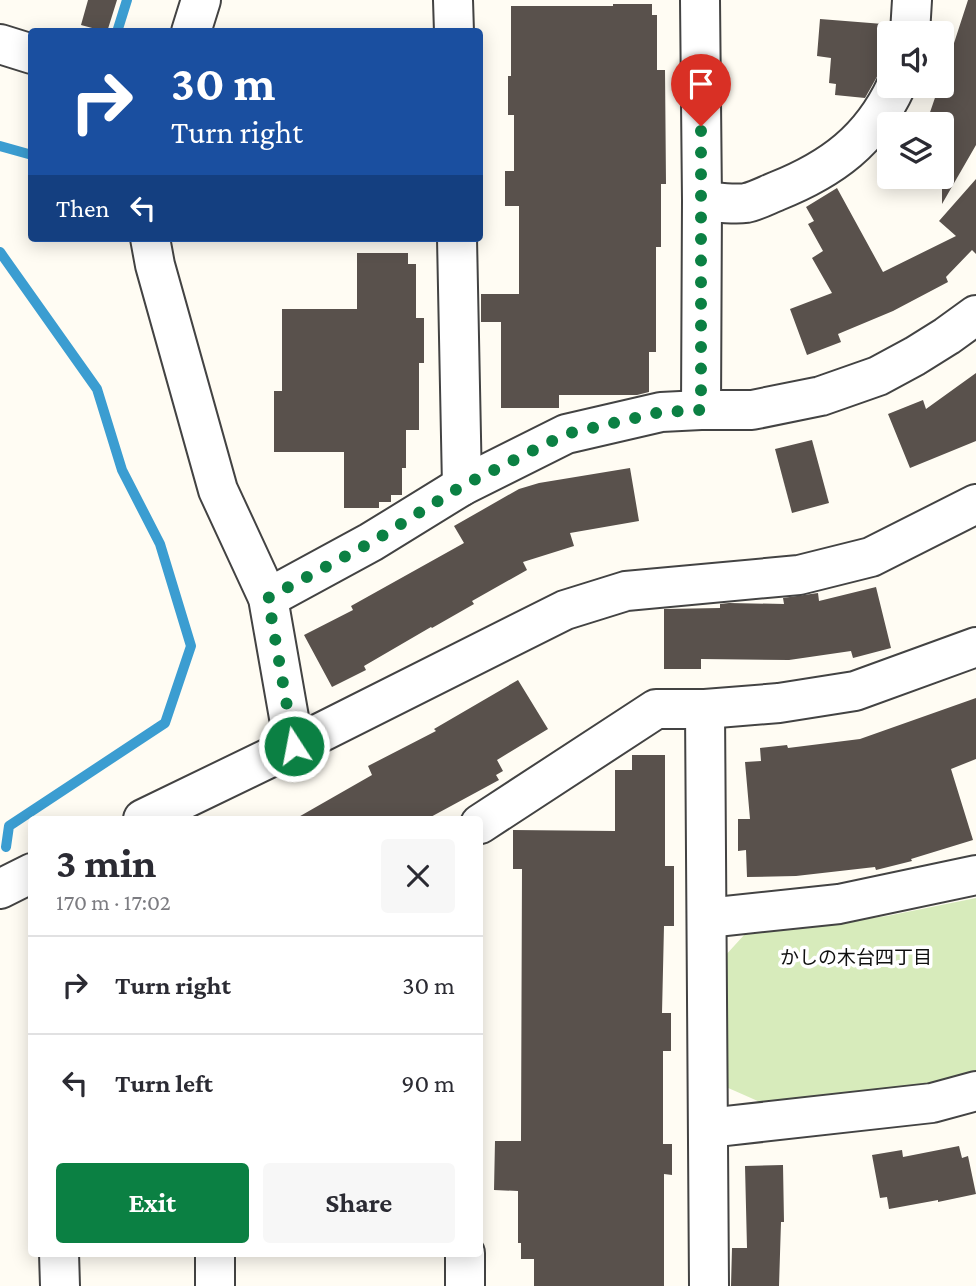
<!DOCTYPE html>
<meta charset="utf-8">
<style>
body{margin:0;font-family:"Crimson Pro","Noto Sans JP",serif;background:#f7f7f7;color:#2b2b33;height:100vh;display:flex;flex-direction:column;font-size:26px;white-space:nowrap}
*{box-sizing:border-box;margin:0}
p{font-size:23px;color:#7c7c81}
.icon{flex:none;width:38px;height:38px;fill:none;stroke:currentColor;stroke-width:2;stroke-linecap:round;stroke-linejoin:round}
.map{position:relative;flex:1;overflow:hidden}
.details{position:absolute;left:28px;top:816px;width:455px;height:441px;display:flex;flex-direction:column;background:#fff;border-radius:7px;box-shadow:0 4px 18px #0003}
.details>*{flex:none}
.banner{position:absolute;left:28px;top:28px;width:455px;height:214px;border-radius:7px;box-shadow:0 4px 18px #0003;background:#1a4fa0;color:#fff;overflow:hidden}
.tools{position:absolute;left:877px;top:21px;display:grid;gap:14px}
.tools a{display:grid;place-items:center;width:77px;height:77px;border-radius:7px;background:#fff;box-shadow:0 4px 18px #0003;font-size:35px}
.pin{position:absolute;display:grid;place-items:center;width:60px;height:60px;color:#fff;margin:-72px -30px;border-radius:50% 50% 50% 0;rotate:-45deg;box-shadow:0 0 7px #0007}
.pin .icon{rotate:45deg}
.me{position:absolute;width:77px;margin:-38px;rotate:349deg;stroke-linejoin:round;filter:drop-shadow(0 0 5px #0008)}
.turn{display:flex;align-items:center;gap:24px;height:147px;padding:0 28px;font-size:32px}
.turn .icon{width:91px;height:91px;stroke-width:2.5}
.turn b{display:block;font-size:49px;line-height:60px}
.then{display:flex;align-items:center;height:66px;padding:0 28px;background:#0003;gap:14px;font-size:26px}
.round{display:grid;place-items:center;flex:none;width:74px;height:74px;border-radius:7px;background:#f7f7f7}
.overview{display:flex;align-items:center;justify-content:space-between;height:119px;padding:0 28px}
h1{font-size:42px;font-weight:700;line-height:52px}
.primary-button{display:flex;gap:14px;margin-top:auto;padding:14px 28px}
.primary-button a{flex:1;height:80px;border-radius:7px;background:#0b8043;color:#fff;font-size:28px;font-weight:700;line-height:80px;text-align:center}
.primary-button a+a{background:#f7f7f7;color:#2b2b33}
ul{padding:0;list-style:none}
li{display:flex;align-items:center;gap:21px;height:98px;padding:0 28px;border-top:2px solid #e1e1e2}
li div{flex:1}
li b{display:block;font-size:26px}
li em{font-style:normal}
.map>svg:first-child{display:block}
.green{fill:#d7ebbb}
.lines{fill:none;stroke-linecap:round;stroke-linejoin:round}
.stream{stroke:#3b9dd1;stroke-width:10}
.building{fill:#59514c}
.minor-casing{stroke:#434343;stroke-width:42}
.tertiary-casing{stroke:#434343;stroke-width:42}
.minor{stroke:#fff;stroke-width:38}
.tertiary{stroke:#fff;stroke-width:38}
.route{stroke:#0b8043;stroke-width:12;stroke-dasharray:0 21.6}
.labels{text-anchor:middle;dominant-baseline:central;stroke-width:7;stroke-linejoin:round;paint-order:stroke}
.neighbourhood-label{font-size:19px;fill:#101010;stroke:#fff}
</style>
<div class="map">
<svg width="976" height="1286" viewBox="0 0 976 1286">
<rect width="100%" height="100%" fill="#fffcf3"/>
<polygon class="green" points="976,898 976,1078 760,1102 726,1087 724,957 745,934 887,916"/>
<g class="lines">
<g class="stream">
<polyline points="117,32 127,0"/>
<polyline points="0,146 32,155"/>
<polyline points="0,252 97,389 122,470 160,544 191,646 165,723 9,826 6,847"/>
</g>
</g>
<g class="building">
<polygon points="88,0 117,0 107,32 81,25"/>
<polygon points="968,0 976,0 976,145 942,204 942,124 926,124 939,86 942,86 942,80"/>
<polygon points="613,4 652,4 652,15 657,15 657,70 665,70 666,184 661,184 661,247 656,247 656,352 649,352 649,392 637,395 559,395 559,408 501,408 501,322 481,322 481,294 519,294 519,206 505,206 505,171 514,171 514,115 508,115 508,76 511,76 511,6 613,6"/>
<polygon points="820,19 883,24 879,73 865,98 835,95 836,84 829,83 831,58 817,56"/>
<polygon points="976,179 976,254 972,250 946,277 948,282 893,311 838,334 841,342 807,355 790,309 832,293 812,258 823,251 808,224 814,221 806,207 837,188 883,272 956,236 939,221"/>
<polygon points="357,253 408,253 408,264 416,264 416,318 424,318 424,363 419,363 419,430 406,430 406,468 402,468 402,495 391,495 391,502 379,502 379,508 344,508 344,452 274,452 274,391 282,391 282,309 357,309"/>
<polygon points="976,373 976,441 910,468 888,414 923,400 926,409"/>
<polygon points="812,440 829,503 792,513 775,449"/>
<polygon points="630,468 639,521 570,533 574,546 523,562 527,570 472,601 474,604 432,628 431,627 364,666 366,670 332,687 304,635 353,610 351,606 464,543 454,526 519,489 539,483"/>
<polygon points="876,587 891,648 853,658 851,651 789,660 701,659 701,669 664,669 664,609 720,608 720,604 729,603 784,604 783,598 818,593 819,601"/>
<polygon points="518,680 548,729 497,760 503,771 496,775 499,780 427,819 295,819 372,775 368,766 436,731 434,729"/>
<polygon points="976,698 976,759 951,769 973,840 911,859 912,861 876,870 875,867 796,876 747,877 746,850 738,851 738,819 750,819 745,762 761,761 760,748 787,745 788,748 860,739"/>
<polygon points="632,755 665,755 665,866 674,866 674,926 664,926 662,1013 671,1013 671,1051 663,1051 663,1144 672,1144 672,1175 664,1174 664,1286 534,1286 534,1259 521,1259 521,1243 518,1243 518,1191 494,1190 495,1141 521,1141 522,869 513,869 513,830 615,831 615,770 632,770"/>
<polygon points="959,1146 962,1158 968,1156 976,1194 938,1202 938,1200 889,1209 887,1197 880,1198 872,1155 902,1150 903,1157"/>
<polygon points="783,1165 784,1222 781,1222 779,1286 731,1286 732,1248 747,1248 745,1166"/>
</g>
<g class="lines">
<g class="minor-casing">
<g id="minor">
<polyline points="453,0 454,32"/>
<polyline points="700,0 702,201 701,410"/>
<polyline points="910,33 912,0"/>
<path d="M702,201C716,202 732,205 746,203C756,201 767,195 777,191C832,169 871,140 896,86"/>
<polyline points="150,238 155,265 218,490 268,598 294,746"/>
<polyline points="457,238 462,486"/>
<polyline points="268,598 371,542 462,486 566,434 661,412 701,410 752,410 821,396 878,376 915,356 947,336 976,315"/>
<polyline points="705,709 709,1286"/>
<polyline points="480,824 656,709 705,709 779,703 855,691 976,647"/>
<polyline points="707,918 839,904 976,875"/>
<polyline points="708,1128 932,1103 976,1091"/>
<polyline points="59,1253 60,1286"/>
<polyline points="215,1253 215,1286"/>
<polyline points="465,1253 465,1286"/>
</g>
</g>
<g class="tertiary-casing">
<g id="tertiary">
<polyline points="191,32 201,0"/>
<polyline points="0,44 32,54"/>
<polyline points="143,819 294,746 565,610 626,591 799,575 871,557 976,504"/>
<polyline points="0,889 32,873"/>
</g>
</g>
<use href="#minor" class="minor"/>
<use href="#tertiary" class="tertiary"/>
</g>
<g class="lines">
<polyline class="route" points="294,746 268,598 372,542 462,486 566,434 661,412 701,410 701,126"/>
</g>
<g class="labels">
<g class="neighbourhood-label">
<text x="856" y="957">かしの木台四丁目</text>
</g>
</g>
</svg>
<div class="tools">
<a><svg class="icon" aria-label="sound" viewBox="0 0 24 24"><path d="M4 9h4l5-4v14l-5-4H4zM17 9q2 3 0 6"/></svg></a>
<a><svg class="icon" aria-label="layers" viewBox="0 0 24 24"><path d="M12 4l9 5-9 5-9-5zM3 14l9 5 9-5"/></svg></a>
</div>
<div class="pin" style="left:701px;top:126px;background:#d93025"><svg class="icon" aria-label="arrive" viewBox="0 0 24 24"><path d="M6 21V4h12l-3 4 3 4H6"/></svg></div>
<svg class="me" style="left:294px;top:746px" viewBox="-20 -20 40 40"><circle r="17" fill="#0b8043" stroke="#fff" stroke-width="3"/><path d="M0-11L8 9 0 5-8 9z" fill="#fff"/></svg>
<div class="banner">
<div class="turn"><svg class="icon" aria-label="right" viewBox="0 0 24 24"><path d="M7 20v-9h11M14 6l5 5-5 5"/></svg><div><b>30 m</b>Turn right</div></div>
<div class="then">Then<svg class="icon" aria-label="left" viewBox="0 0 24 24"><path d="M17 20v-9H6M10 6l-5 5 5 5"/></svg></div>
</div>
<section class="details">
<div class="overview"><div><h1>3 min</h1><p>170 m · 17:02</p></div><a class="round"><svg class="icon" aria-label="close" viewBox="0 0 24 24"><path d="M6 6l12 12M18 6L6 18"/></svg></a></div>
<ul>
<li><svg class="icon" aria-label="right" viewBox="0 0 24 24"><path d="M7 20v-9h11M14 6l5 5-5 5"/></svg><div><b>Turn right</b></div><em>30 m</em></li>
<li><svg class="icon" aria-label="left" viewBox="0 0 24 24"><path d="M17 20v-9H6M10 6l-5 5 5 5"/></svg><div><b>Turn left</b></div><em>90 m</em></li>
</ul>
<div class="primary-button"><a>Exit</a><a>Share</a></div>
</section>
</div>
